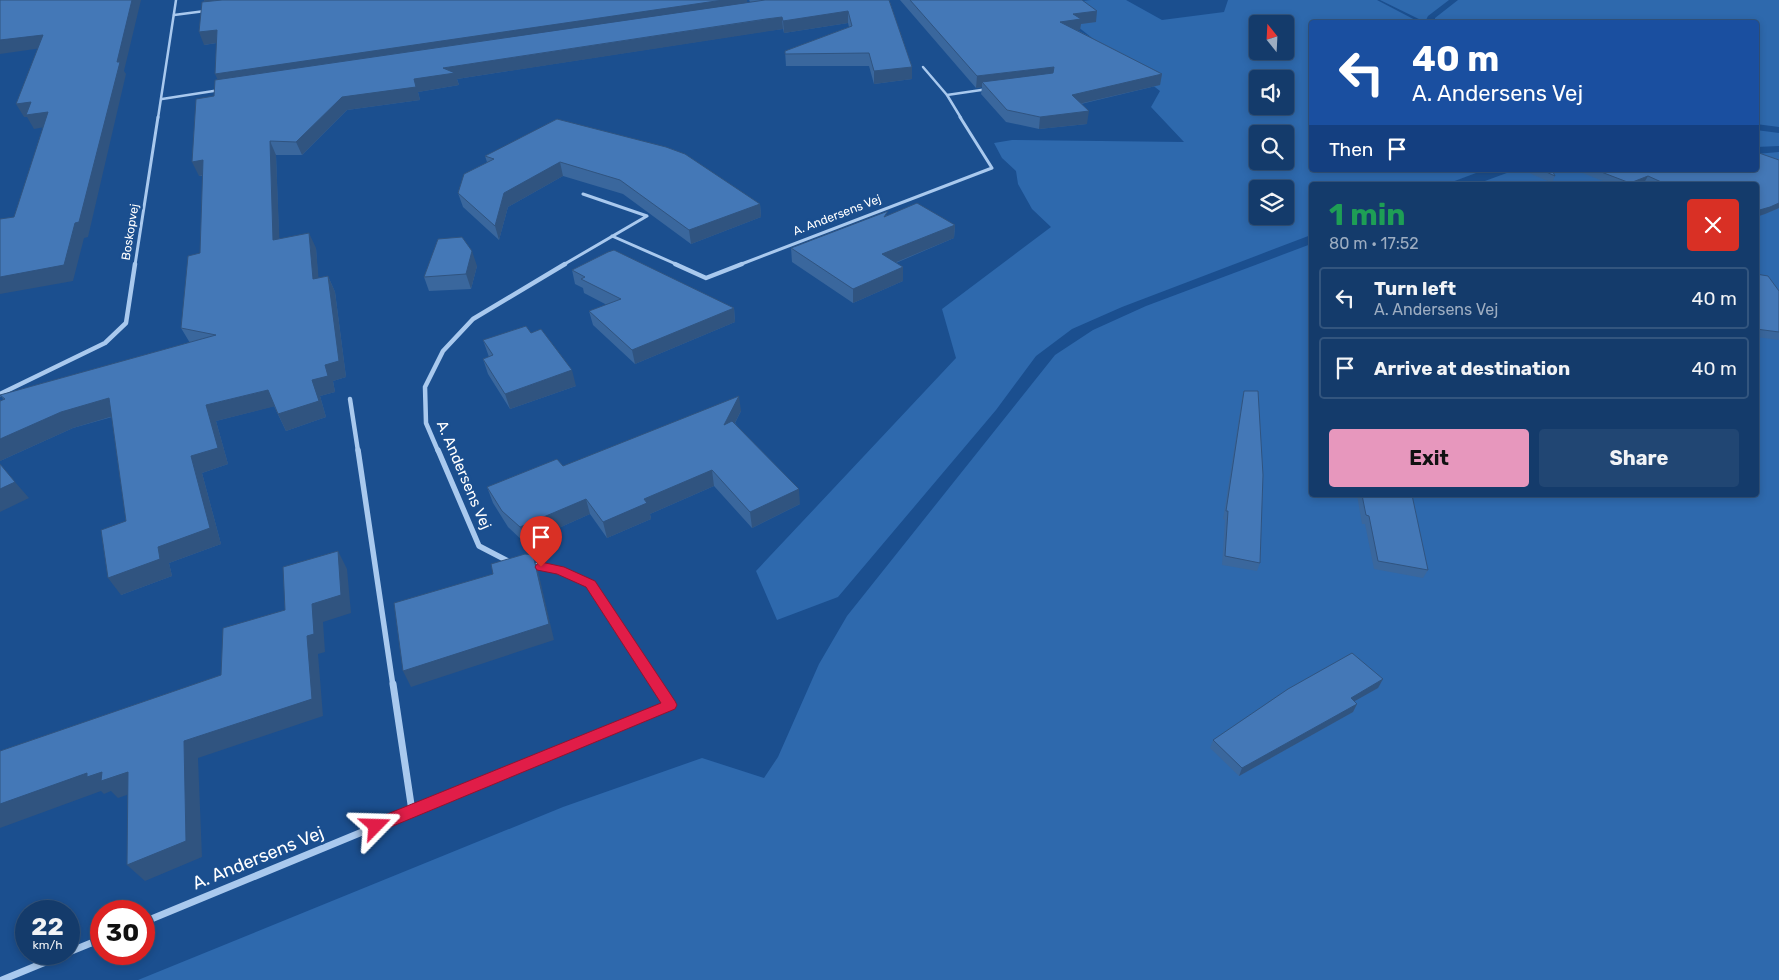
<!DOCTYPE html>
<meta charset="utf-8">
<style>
body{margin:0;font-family:Rubik,sans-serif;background:#214673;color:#f1f3f6;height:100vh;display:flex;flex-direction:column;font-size:19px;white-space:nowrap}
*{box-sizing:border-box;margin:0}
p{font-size:16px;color:#9dadc1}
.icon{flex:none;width:28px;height:28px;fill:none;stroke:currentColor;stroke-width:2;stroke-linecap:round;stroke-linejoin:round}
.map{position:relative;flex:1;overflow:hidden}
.sheet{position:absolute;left:1309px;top:182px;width:450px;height:315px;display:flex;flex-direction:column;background:#143b6b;border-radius:5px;box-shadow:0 2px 8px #0003,0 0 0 1px #33557e}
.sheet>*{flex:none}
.top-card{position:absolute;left:1309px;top:20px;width:450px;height:152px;border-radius:5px;box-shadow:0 2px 8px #0003,0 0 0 1px #33557e;background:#1a4fa0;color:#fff;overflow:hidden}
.needle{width:32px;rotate:342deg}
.buttons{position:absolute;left:1249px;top:15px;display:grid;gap:10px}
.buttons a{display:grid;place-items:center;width:45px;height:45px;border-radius:5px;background:#143b6b;box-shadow:0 2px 8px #0003,0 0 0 1px #33557e;font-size:25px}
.speed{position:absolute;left:15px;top:900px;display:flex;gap:10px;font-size:25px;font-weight:700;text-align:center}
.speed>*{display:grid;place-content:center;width:65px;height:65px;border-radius:50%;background:#143b6b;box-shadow:0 2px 8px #0003,0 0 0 1px #33557e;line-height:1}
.speed small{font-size:12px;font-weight:400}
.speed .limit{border:8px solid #d22;background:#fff;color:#111}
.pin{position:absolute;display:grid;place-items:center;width:42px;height:42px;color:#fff;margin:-51px -21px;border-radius:50% 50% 50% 0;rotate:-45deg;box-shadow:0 0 5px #0007}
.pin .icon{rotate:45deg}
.me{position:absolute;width:55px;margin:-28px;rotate:68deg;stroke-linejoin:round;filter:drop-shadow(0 0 4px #0008)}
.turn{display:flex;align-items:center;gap:18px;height:105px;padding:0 20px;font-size:22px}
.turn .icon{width:65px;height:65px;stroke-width:2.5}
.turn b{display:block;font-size:35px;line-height:42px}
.then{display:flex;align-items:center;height:48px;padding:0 20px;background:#0003;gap:10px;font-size:19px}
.round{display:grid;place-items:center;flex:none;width:52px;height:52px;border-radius:5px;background:#214673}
.summary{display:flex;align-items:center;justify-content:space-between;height:85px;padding:0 20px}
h1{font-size:30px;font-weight:700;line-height:38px;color:#1e9e55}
.primary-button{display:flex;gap:10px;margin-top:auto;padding:10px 20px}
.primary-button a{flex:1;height:58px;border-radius:5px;background:#e797bd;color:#111;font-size:20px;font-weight:700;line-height:58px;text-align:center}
.primary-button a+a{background:#214673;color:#f1f3f6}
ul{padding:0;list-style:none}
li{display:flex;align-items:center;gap:15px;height:62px;margin:0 10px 8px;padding:0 10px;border:2px solid #33557e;border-radius:5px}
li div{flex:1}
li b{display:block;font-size:19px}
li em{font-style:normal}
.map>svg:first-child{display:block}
.green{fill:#2e69ad;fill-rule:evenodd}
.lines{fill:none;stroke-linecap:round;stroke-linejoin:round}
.minor-far4{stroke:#a9c9ee;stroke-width:2.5}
.minor-far3{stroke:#a9c9ee;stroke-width:3}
.minor-far2{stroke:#a9c9ee;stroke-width:4.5}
.minor-far1{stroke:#a9c9ee;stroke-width:5.5}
.minor{stroke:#a9c9ee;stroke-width:7}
.wall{fill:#3a679d}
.shaded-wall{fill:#305480}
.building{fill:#4478b7;stroke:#305480}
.route{fill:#e11d48;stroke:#92132f}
.labels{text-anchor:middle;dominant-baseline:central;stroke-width:5;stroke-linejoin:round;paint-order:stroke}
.far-street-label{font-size:12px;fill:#fff;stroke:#1b4f8f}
.street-label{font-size:15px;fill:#fff;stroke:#1b4f8f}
.near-street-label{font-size:18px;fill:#fff;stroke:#1b4f8f}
</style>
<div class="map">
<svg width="1779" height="980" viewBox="0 0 1779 980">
<rect width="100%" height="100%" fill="#1b4f8f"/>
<g class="green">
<path d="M1091,0H1126L1162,20L1224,12L1228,0H1377L1419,22H1311V170H1484L1444,185H1311V235L1122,307L1072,329L1036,356L996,410L838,597L777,620L756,571L956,358L942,309L1051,227L1032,209L1018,184L1016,171L1002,158L994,143L1012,140L1184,142L1151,107L1160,91L1050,5ZM1258,24H1285V51H1258ZM1258,79H1285V106H1258ZM1258,134H1285V161H1258ZM1258,189H1285V216H1258Z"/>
<polygon points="1380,0 1449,0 1428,16 1425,22"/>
<polygon points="1458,0 1779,0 1779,127 1756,124 1756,22 1435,22 1435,18"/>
<polygon points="1756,130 1779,133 1779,146 1756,147"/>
<polygon points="1779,152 1779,980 138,980 563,807 702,758 764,778 778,757 819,664 847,616 1055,355 1093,330 1146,306 1311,244 1311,495 1756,495 1756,185 1474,185 1515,170 1756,170 1756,154"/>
</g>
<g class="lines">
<g class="minor-far4">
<polyline points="174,15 205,11"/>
<polyline points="923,67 947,95 961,118"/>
<polyline points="947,95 988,89"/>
<polyline points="162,99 220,90"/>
<polyline points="158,118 176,0"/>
</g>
<g class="minor-far3">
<polyline points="612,236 678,265"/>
<polyline points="135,265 158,117"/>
<polyline points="563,265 647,216 583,194"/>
<polyline points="739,265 992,168 960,117"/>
</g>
<g class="minor-far2">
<polyline points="675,264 706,278 742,264"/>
<polyline points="0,394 105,343 126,323 135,264"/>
<polyline points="350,399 358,451"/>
<polyline points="438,451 426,423 425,387 443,351 473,319 565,264"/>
</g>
<g class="minor-far1">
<polyline points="358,450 393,686"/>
<polyline points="438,450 479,546 510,562"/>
<polyline points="531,565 559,570 591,584 657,686"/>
</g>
<g class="minor">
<polyline points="393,684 412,811"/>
<polyline points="144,922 670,705 657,684"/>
<polyline points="69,952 101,939"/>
<polyline points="2,980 65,954"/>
</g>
</g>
<g class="wall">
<polygon points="204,0 747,0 747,3 750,2 749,0 889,0 912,67 912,79 874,84 869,66 786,66 785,51 849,27 848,23 784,33 783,29 767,31 457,79 459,85 418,92 420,100 347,110 302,155 276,155 279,238 316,248 318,278 328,276 335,292 346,377 333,381 335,392 320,396 326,417 286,431 274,406 216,421 228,464 202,473 221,544 169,563 172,576 121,595 126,521 112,417 73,428 0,461 0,401 4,400 0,395 190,343 181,328 200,253 203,176 199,176 218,80 217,43 204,45 205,2"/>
<polygon points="900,0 1082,0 1096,22 1081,24 1080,30 1077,30 1162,74 1160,85 1081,104 1087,124 1039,129 1006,122 981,94 982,87 976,88"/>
<polygon points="557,119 760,204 761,217 691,244 623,194 563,176 508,207 499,240 463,207 458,193 487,162 485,156"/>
<polygon points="1779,160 1779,208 1765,214 1756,217 1756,185 1649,185 1644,183 1639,185 1613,185 1575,170 1756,170"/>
<polygon points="1522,170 1552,170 1555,176 1552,183"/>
<polygon points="888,215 955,225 954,238 896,263 903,267 903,281 853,303 792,262 791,248"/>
<polygon points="477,266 471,289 429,291 424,277"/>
<polygon points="572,270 734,308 735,322 635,364 593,325 589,311 607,305 584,293 583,288 575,284"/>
<polygon points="1756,274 1779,291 1779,340 1756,337"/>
<polygon points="531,333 576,386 510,409 488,374 483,359 489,357 483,340"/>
<polygon points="1244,391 1260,563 1257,571 1222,565 1225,520 1223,519 1242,399"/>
<polygon points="741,411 735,423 800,504 752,528 714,486 650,514 651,519 607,538 590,514 525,543 508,527 493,503 487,487 563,466"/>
<polygon points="1357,495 1412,495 1428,570 1423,578 1374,569 1365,524 1362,524"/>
<polygon points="1383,679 1378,688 1354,701 1357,704 1353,712 1239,776 1210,748 1213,740"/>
</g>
<g class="shaded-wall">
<polygon points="132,0 141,0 124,71 126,74 88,237 84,238 73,281 0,294 0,277 117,62"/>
<polygon points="204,0 270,0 207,8"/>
<polygon points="722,0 747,0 748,8 221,87 215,74"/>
<polygon points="848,11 848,23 784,33 783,21"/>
<polygon points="1097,11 1096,22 1081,24 1080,30 1059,33 1060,22 1073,14"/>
<polygon points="782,17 783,29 457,79 459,85 418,92 420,100 347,110 302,155 296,142 342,97 414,79 443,68"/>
<polygon points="217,30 222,42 204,45 199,32"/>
<polygon points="43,35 49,47 0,54 0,40"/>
<polygon points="912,67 912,79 874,84 874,71"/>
<polygon points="1054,67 1053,79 982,82 982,87 976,88 977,76"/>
<polygon points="1162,74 1160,85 1070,106 1072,95"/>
<polygon points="31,102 48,112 56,125 34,129 27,117 24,117 16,104"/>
<polygon points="1089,111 1087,124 1039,129 1040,117"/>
<polygon points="270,141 276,155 280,255 273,240"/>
<polygon points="203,160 210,174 199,176 192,162"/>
<polygon points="560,162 563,176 508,207 499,240 495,226 504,193"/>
<polygon points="1648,176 1644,183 1639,185 1629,185 1630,183"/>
<polygon points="1779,203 1779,208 1765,214 1756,217 1756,211"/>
<polygon points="760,204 761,217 691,244 689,230"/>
<polygon points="955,225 954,238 882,268 882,254"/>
<polygon points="309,233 316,248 320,295 313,279"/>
<polygon points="472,251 477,266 471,289 466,274"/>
<polygon points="903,267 903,281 853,303 853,289"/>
<polygon points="328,276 335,292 346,377 333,381 335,392 320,396 326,417 286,431 278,414 312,380 325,365"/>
<polygon points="734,308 735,322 635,364 632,350"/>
<polygon points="572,370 576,386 510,409 505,394"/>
<polygon points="268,390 276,406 216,421 228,464 202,473 221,544 169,563 172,576 121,595 108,578 158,547 191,456 206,405"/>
<polygon points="739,396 741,411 726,440 724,425"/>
<polygon points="109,398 120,414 73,428 0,461 0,439 61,412"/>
<polygon points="712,470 714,486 650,514 651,519 607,538 603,522 644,499"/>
<polygon points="15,482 29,498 0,512 0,489"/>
<polygon points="799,489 800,504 752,528 750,512"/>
<polygon points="586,499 590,514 525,543 520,527"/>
<polygon points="338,551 347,569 351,613 323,622 325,652 318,654 323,716 198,758 202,857 145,881 127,865 184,741 307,636 312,604"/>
<polygon points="533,555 538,571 554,640 411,687 403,671"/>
<polygon points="1383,679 1378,688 1346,706 1351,698"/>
<polygon points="1357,704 1353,712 1239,776 1242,768"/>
<polygon points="102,772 128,772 144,789 118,798 111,791 104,794 101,791 0,828 0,804 87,773"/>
</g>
<g class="building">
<polygon points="0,0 132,0 117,62 120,62 79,222 75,223 64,265 0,277 0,219 14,217 48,112 26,115 31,102 16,104 43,35 0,40"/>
<polygon points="222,0 723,0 215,74 217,30 199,32 202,2"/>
<polygon points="765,0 889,0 912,67 874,71 869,53 785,54 785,51 852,26 848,11 783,21 782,17 766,19 443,68 455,73 414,79 416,87 342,97 296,142 270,141 273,240 309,233 313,279 328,276 339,361 325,365 328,376 312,380 319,401 278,414 268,390 206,405 218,448 191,456 210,528 158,547 160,559 108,578 101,530 126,521 109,398 61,412 0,439 0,401 5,399 0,395 216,335 181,328 188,256 200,253 203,160 192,162 196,99 214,96 215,80"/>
<polygon points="910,0 1082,0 1097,11 1073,14 1081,19 1060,22 1162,74 1072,95 1089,111 1040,117 1007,110 982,82 1053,73 1054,67 977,76"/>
<polygon points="557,119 666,147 685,154 760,204 689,230 620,180 560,162 504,193 495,226 458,193 464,174 494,159 485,156"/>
<polygon points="1759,153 1779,160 1779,203 1770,207 1756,211 1756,185 1668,185 1648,176 1630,183 1596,170 1756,170 1756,154"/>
<polygon points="1542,170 1552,170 1555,176"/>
<polygon points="917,203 955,225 882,254 903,267 853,289 791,248 888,211 884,217"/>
<polygon points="462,237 472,251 466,274 424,277 438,239"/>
<polygon points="614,250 734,308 632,350 589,311 621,299 581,279 585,277 572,270 608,252"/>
<polygon points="1756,274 1768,276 1779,291 1779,332 1756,329"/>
<polygon points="526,326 531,333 541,329 572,370 505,394 483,359 493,355 483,340"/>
<polygon points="1244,391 1258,391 1263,475 1260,563 1225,556 1228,511 1226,511"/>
<polygon points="739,396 724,425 732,421 799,489 750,512 712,470 644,499 647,503 603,522 586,499 520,527 502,511 487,487 557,459 563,466"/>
<polygon points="0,464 15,482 0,489"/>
<polygon points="1362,495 1412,495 1428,570 1378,561 1369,516 1366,515"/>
<polygon points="338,551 341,595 312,604 314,634 307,636 312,699 184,741 186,841 127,865 128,772 101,781 102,772 87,777 87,773 0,804 0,751 221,675 223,628 285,610 283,567"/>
<polygon points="525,554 533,555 549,624 403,671 394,603 493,574 491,564"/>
<polygon points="1352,653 1383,679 1351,698 1357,704 1242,768 1213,740 1288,689"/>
</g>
<polygon class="route" points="541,562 564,567 595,581 675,701 677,705 675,709 381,831 376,833 370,831 368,826 370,821 661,703 586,587 557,574 537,570 535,567 537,564"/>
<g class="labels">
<g class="far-street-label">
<text transform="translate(837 215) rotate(-21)">A. Andersens Vej</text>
<text transform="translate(130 232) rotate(-81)">Boskopvej</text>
</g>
<g class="street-label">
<text transform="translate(464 475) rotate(67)">A. Andersens Vej</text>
</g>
<g class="near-street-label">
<text transform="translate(258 858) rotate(-22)">A. Andersens Vej</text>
</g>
</g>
</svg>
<div class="buttons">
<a><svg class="needle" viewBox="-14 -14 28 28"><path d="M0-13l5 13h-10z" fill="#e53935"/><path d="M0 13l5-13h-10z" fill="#9dadc1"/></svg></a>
<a><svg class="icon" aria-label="sound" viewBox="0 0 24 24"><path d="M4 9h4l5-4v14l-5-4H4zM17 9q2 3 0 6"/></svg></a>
<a><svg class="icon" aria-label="search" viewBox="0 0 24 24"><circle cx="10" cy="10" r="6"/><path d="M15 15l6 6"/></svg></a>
<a><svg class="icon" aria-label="layers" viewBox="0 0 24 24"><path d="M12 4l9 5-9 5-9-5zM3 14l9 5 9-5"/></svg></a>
</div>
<div class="speed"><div>22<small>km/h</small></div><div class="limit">30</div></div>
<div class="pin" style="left:541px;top:567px;background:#d93025"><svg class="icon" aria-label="arrive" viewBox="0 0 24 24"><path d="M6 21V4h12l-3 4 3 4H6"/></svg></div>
<svg class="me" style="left:376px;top:826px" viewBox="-20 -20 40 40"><path d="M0-17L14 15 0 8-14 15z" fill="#e11d48" stroke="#fff" stroke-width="4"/></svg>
<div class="top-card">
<div class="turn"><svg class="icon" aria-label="left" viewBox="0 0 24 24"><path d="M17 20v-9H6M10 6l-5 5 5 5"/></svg><div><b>40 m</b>A. Andersens Vej</div></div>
<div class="then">Then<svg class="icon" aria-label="arrive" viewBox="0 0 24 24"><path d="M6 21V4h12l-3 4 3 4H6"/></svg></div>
</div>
<section class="sheet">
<div class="summary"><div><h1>1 min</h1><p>80 m · 17:52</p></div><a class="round" style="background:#d93025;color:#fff"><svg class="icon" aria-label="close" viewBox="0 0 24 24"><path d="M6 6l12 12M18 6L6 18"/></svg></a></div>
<ul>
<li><svg class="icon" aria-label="left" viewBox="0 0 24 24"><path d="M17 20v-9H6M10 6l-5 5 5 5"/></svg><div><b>Turn left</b><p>A. Andersens Vej</p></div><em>40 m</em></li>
<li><svg class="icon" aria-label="arrive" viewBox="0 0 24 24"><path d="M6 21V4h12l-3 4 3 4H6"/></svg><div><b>Arrive at destination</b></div><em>40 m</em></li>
</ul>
<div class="primary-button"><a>Exit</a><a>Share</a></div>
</section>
</div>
